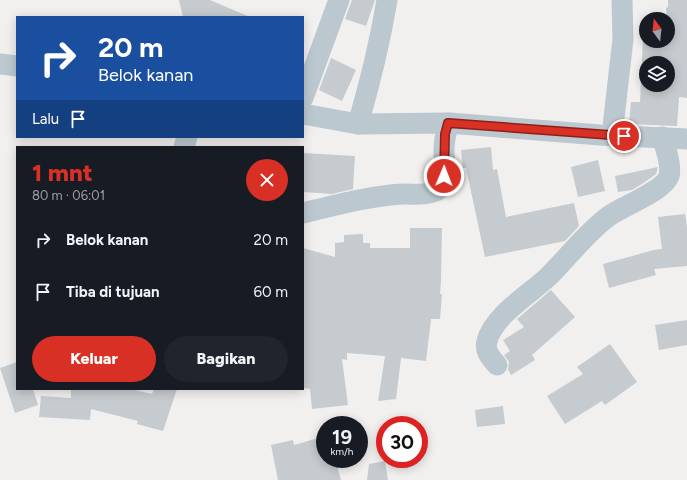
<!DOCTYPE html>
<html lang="id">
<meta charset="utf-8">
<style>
body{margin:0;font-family:Figtree,sans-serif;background:#20242c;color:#f1f3f6;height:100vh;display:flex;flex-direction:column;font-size:15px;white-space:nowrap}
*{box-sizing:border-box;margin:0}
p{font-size:13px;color:#9ea1a6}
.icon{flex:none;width:22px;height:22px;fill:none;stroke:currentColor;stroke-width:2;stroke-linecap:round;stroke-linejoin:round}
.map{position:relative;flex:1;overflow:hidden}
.side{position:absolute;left:16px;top:146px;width:288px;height:244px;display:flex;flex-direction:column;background:#171b24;border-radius:0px;box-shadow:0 2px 10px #0003}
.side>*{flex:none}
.banner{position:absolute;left:16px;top:16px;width:288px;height:122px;border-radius:0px;box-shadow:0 2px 10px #0003;background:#1a4fa0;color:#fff;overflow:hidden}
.needle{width:26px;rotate:345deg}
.buttons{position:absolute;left:639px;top:12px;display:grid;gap:8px}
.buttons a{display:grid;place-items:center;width:36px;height:36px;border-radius:50%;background:#171b24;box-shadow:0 2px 10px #0003;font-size:20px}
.speed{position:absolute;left:316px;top:416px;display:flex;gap:8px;font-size:20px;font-weight:700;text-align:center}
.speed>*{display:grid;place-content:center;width:52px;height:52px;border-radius:50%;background:#171b24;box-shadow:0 2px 10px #0003;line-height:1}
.speed small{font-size:10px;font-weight:400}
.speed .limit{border:6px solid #d22;background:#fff;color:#111}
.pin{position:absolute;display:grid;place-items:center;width:34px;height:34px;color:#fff;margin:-17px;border:2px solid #fff;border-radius:50%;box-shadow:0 1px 4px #0007}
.me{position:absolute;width:44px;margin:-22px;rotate:1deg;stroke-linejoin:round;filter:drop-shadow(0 0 3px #0008)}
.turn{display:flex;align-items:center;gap:14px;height:84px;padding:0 16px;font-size:18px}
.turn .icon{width:52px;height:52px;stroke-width:2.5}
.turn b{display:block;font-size:28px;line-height:34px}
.then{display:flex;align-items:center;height:38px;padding:0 16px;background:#0003;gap:8px;font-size:15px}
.round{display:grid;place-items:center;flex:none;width:42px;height:42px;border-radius:21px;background:#20242c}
.overview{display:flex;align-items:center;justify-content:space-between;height:68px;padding:0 16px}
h1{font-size:24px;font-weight:800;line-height:30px;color:#d93025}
.button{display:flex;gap:8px;margin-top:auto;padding:8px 16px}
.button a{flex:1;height:46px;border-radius:24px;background:#d93025;color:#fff;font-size:16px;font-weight:800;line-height:46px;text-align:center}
.button a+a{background:#20242c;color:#f1f3f6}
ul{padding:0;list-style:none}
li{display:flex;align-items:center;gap:12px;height:52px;padding:0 16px}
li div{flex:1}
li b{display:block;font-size:15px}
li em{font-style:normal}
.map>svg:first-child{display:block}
.building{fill:#c6cbcf;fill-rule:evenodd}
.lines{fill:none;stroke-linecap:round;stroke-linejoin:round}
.minor{stroke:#bcc8cf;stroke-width:21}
.route-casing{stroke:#8d1f18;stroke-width:10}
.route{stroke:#d93025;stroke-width:7}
</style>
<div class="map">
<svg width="687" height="480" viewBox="0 0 687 480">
<rect width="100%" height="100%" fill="#f2efef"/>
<g class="building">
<polygon points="179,0 210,0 250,17 183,17"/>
<polygon points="352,0 375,0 366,26 345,19"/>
<path d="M668,0H687V98L679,97L677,126L629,124L631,102H640L643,36H646V41H668V19H667L666,8L668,7ZM646,63H668V85H646Z"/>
<polygon points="331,58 356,70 342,101 319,90"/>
<polygon points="491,147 493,170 497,169 506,217 574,203 579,226 565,241 485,257 466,168 463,168 461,150"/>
<polygon points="303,153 355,156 353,189 332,194 303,192"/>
<polygon points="598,160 605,191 578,197 571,167"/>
<polygon points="658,167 656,174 645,182 632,190 618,192 615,176"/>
<polygon points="685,214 687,226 687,266 654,269 656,275 609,288 603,264 654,250 662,249 658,217"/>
<polygon points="410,228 442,228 441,281 440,294 442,294 440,319 431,319 426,361 401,358 396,399 378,401 385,356 347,353 347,360 342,359 348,405 312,409 310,389 303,388 303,248 335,257 335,243 344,242 344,235 363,234 363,243 370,243 370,248 410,248"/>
<polygon points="551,290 575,317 532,355 535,360 511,375 508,370 509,362 504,355 510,351 503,340 524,327 517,319"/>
<polygon points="687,320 687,345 659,350 655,325"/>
<polygon points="610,344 637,382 605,405 602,401 565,424 547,396 583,374 577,367"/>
<polygon points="17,362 17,389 33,389 38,405 15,413 0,368"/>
<polygon points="71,389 131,389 152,394 154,389 177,389 163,431 137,424 138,421 91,409 90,420 39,417 41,396 71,398"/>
<polygon points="503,406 505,424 477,427 475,410"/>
<polygon points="325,436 325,459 335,459 341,480 278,480 271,445 293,440 294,445"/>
<polygon points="385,461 388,480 367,480 369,464"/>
</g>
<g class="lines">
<g class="minor">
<polyline points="0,64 17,66"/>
<polyline points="303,98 339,0"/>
<polyline points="303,114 358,124 449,123 600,135 687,139"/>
<path d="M358,124C370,83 380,42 387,0"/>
<polyline points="612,135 623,39 622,0"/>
<polyline points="184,147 187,137"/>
<path d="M303,213C336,205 369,196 403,194C412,194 436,196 441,187C447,177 444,161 444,150C444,141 446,132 449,123"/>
<path d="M497,365C491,358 484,351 487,341C494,315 530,294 549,276C568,257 588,231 609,216C623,206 664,191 669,176C672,166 665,146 662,137"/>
</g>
</g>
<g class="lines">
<g class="route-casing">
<polyline id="route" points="444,176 445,134 448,123 624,136"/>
</g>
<use href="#route" class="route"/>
</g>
</svg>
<div class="buttons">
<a><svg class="needle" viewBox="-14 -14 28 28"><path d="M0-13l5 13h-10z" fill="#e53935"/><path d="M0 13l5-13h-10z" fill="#9ea1a6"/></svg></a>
<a><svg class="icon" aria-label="layers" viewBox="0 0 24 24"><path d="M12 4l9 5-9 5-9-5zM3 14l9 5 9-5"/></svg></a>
</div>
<div class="speed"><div>19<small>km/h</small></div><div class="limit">30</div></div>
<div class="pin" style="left:624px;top:136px;background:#d93025"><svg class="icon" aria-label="arrive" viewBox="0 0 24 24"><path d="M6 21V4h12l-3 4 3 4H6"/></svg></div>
<svg class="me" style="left:444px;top:176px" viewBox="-20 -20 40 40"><circle r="17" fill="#d93025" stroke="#fff" stroke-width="3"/><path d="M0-11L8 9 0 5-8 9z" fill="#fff"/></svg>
<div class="banner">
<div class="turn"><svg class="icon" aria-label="right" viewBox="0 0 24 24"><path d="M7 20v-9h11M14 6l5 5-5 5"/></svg><div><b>20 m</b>Belok kanan</div></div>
<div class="then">Lalu<svg class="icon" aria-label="arrive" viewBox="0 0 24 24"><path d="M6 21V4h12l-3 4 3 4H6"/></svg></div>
</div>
<section class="side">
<div class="overview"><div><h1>1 mnt</h1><p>80 m · 06:01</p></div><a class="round" style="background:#d93025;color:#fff"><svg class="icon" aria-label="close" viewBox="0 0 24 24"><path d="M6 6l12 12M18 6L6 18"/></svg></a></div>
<ul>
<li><svg class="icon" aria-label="right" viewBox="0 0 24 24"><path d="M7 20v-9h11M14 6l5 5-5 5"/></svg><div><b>Belok kanan</b></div><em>20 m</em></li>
<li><svg class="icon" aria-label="arrive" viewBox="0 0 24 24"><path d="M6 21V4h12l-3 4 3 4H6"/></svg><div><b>Tiba di tujuan</b></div><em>60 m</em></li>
</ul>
<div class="button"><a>Keluar</a><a>Bagikan</a></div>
</section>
</div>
